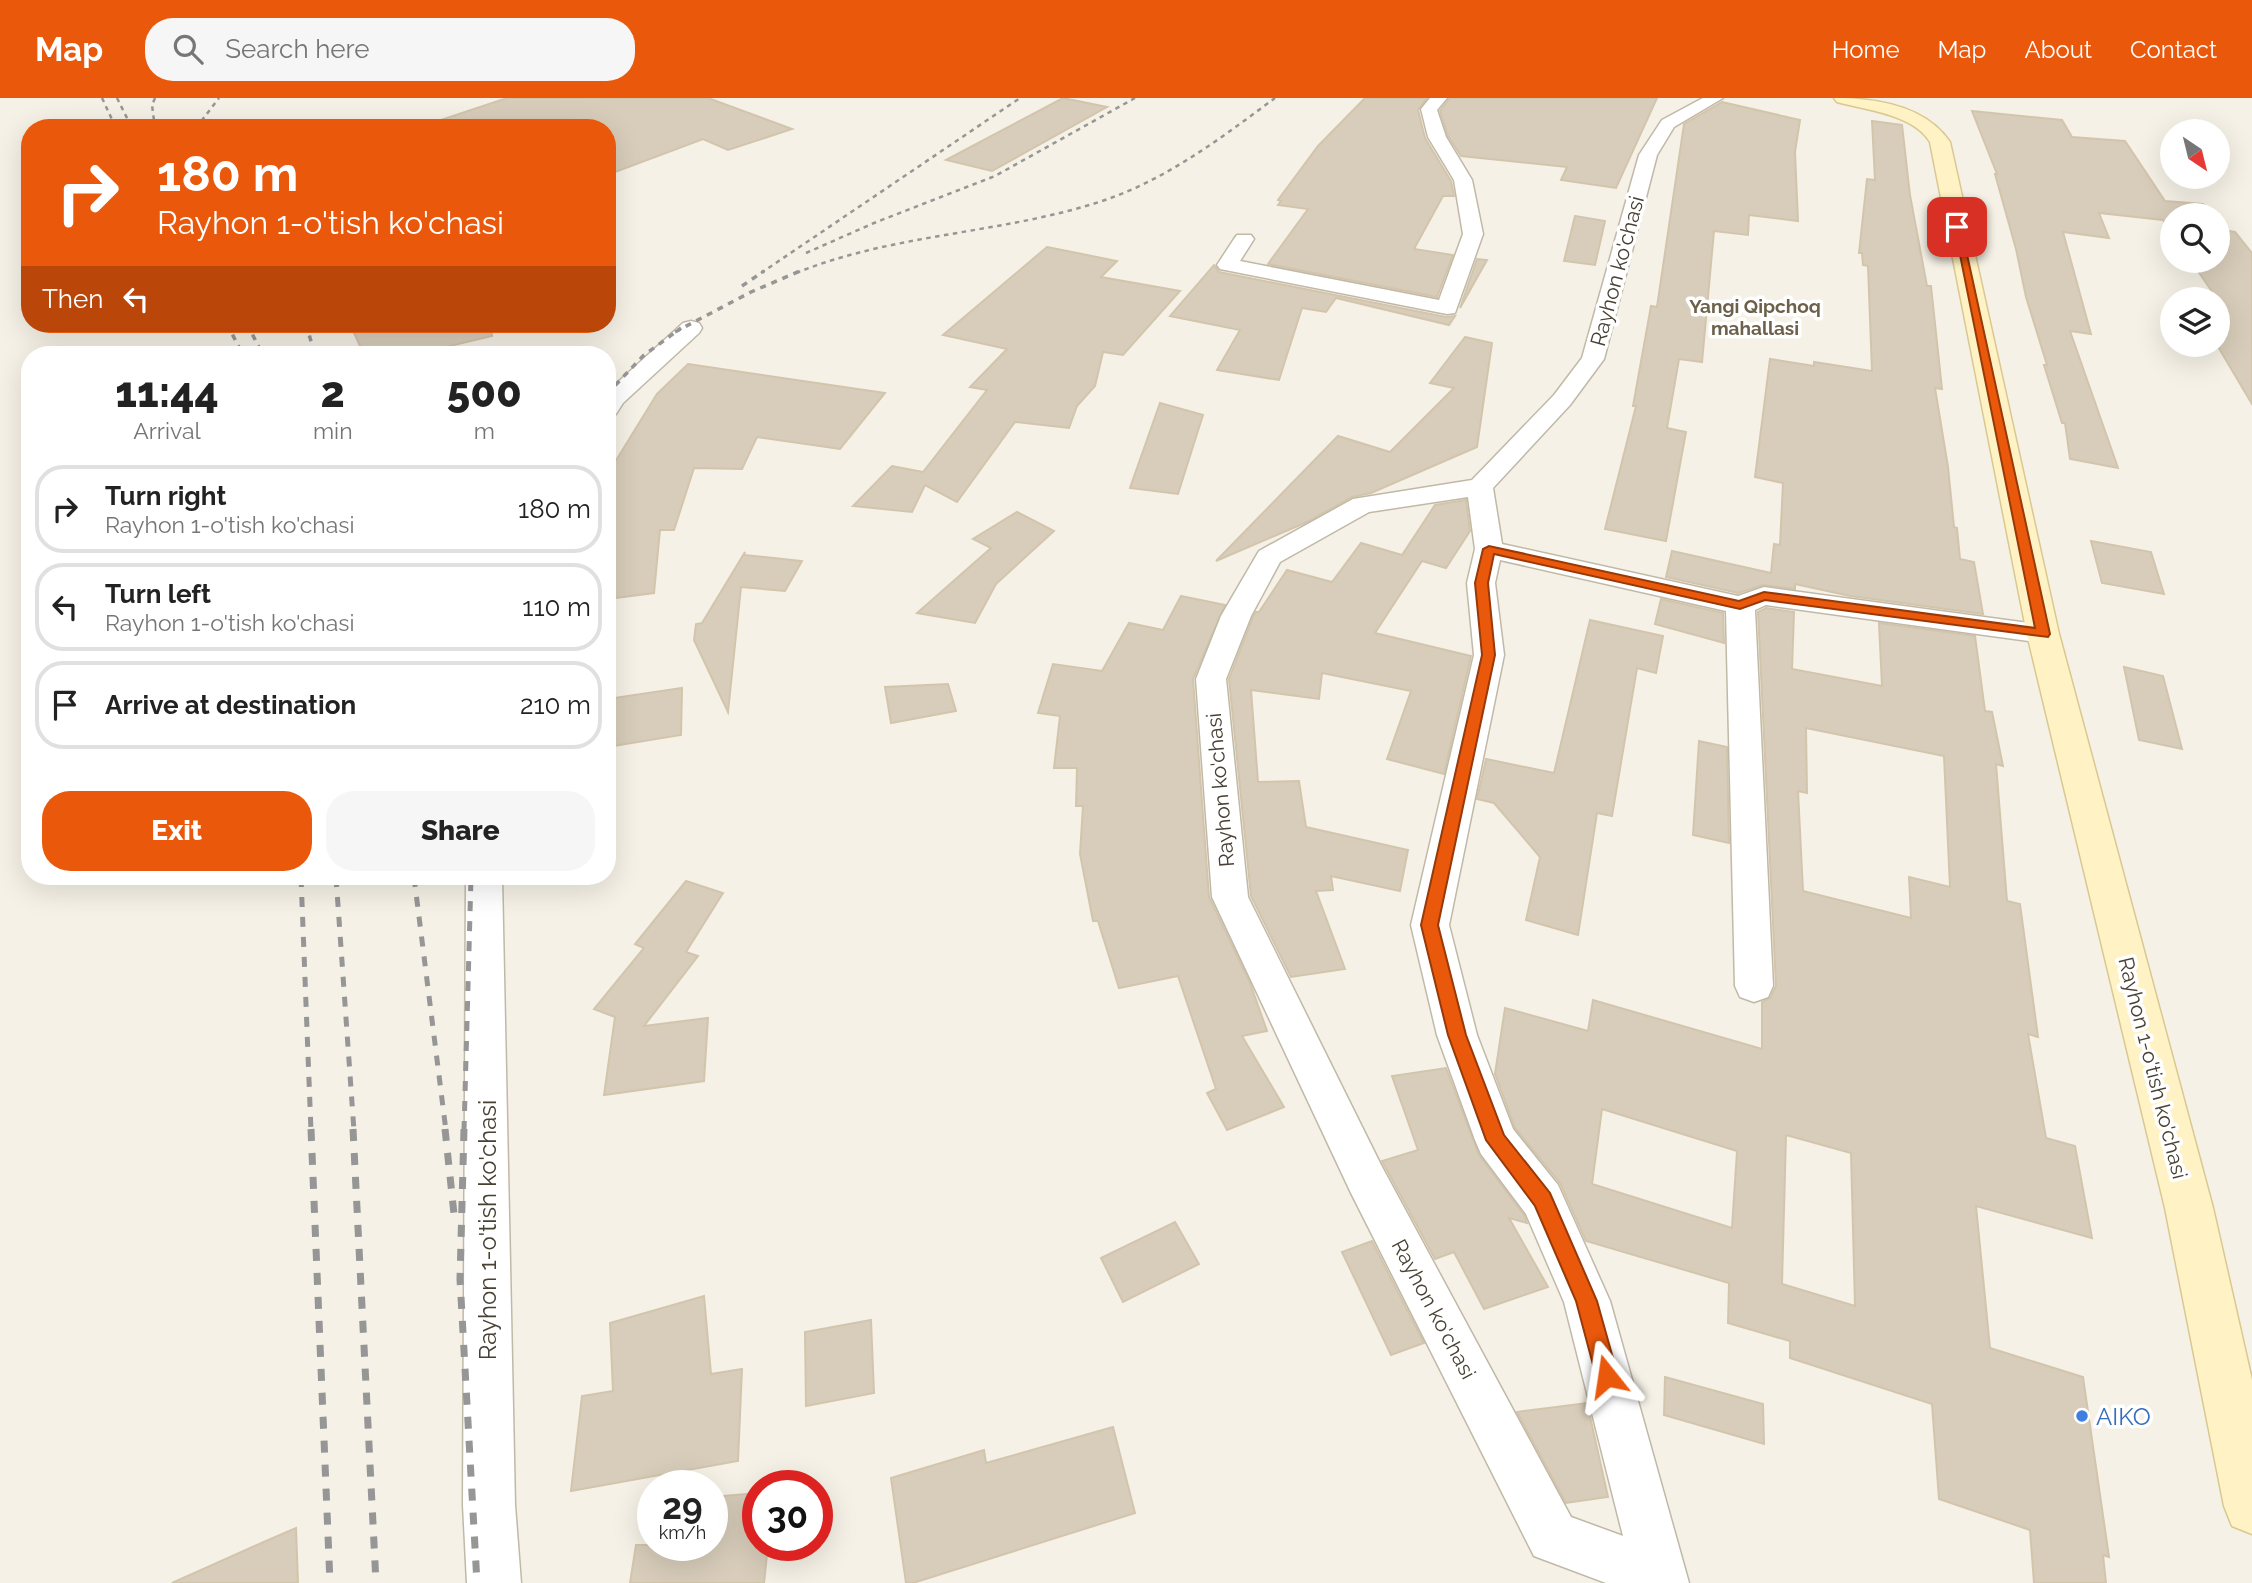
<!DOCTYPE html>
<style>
body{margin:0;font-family:Raleway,sans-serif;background:#f6f6f6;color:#222;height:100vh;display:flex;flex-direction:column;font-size:26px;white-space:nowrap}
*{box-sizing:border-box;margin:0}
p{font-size:23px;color:#767676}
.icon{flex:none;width:38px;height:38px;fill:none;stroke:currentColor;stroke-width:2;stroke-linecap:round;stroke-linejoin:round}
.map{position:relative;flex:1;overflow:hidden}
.sheet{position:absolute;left:21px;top:248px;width:595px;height:539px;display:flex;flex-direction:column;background:#fff;border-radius:28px;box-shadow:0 7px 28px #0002}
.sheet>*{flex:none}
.hud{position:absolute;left:21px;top:21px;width:595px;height:214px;border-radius:28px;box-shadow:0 7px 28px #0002;background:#ea580c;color:#fff;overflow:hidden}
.needle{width:46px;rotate:145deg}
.tools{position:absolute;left:2160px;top:21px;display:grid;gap:14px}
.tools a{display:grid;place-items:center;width:70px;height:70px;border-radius:50%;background:#fff;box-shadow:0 7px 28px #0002;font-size:35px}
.speed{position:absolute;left:637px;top:1372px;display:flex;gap:14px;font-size:35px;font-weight:700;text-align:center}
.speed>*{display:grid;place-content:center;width:91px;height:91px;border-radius:50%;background:#fff;box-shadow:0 7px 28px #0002;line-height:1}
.speed small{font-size:18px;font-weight:400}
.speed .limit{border:10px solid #d22;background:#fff;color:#111}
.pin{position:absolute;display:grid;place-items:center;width:60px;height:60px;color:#fff;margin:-30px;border-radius:14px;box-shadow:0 4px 10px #0006}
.me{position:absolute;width:77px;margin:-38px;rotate:345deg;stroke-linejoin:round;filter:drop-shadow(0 0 5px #0008)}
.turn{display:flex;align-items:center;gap:24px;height:147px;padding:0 21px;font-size:32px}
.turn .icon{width:91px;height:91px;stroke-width:2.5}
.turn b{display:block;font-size:49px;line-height:60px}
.then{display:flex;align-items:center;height:66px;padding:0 21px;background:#0003;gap:14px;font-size:26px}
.eta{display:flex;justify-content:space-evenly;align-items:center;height:119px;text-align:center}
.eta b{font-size:42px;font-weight:800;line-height:49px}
.action{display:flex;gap:14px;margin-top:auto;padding:14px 21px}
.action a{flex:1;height:80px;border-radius:28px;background:#ea580c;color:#fff;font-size:28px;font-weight:800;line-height:80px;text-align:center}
.action a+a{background:#f6f6f6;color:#222}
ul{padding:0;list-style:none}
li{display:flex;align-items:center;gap:21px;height:88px;margin:0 14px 10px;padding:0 7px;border:4px solid #e0e0e0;border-radius:28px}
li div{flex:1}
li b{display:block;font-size:26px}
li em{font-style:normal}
header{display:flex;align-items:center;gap:42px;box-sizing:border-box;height:98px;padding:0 35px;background:#ea580c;color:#fff}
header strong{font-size:33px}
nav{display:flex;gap:38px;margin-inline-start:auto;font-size:24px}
.search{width:490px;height:63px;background:#f6f6f6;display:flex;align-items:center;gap:18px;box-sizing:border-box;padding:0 24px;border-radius:28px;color:#767676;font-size:26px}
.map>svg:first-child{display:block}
.building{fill:#d8cdba;stroke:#d3c5ac;stroke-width:2;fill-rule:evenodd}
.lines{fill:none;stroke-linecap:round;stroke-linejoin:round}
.street-casing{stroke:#c1b9a7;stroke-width:3}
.secondary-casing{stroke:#d9c890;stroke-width:3}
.street{fill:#fff;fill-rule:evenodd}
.secondary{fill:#fff3c5;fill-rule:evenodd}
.rail-far3{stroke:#969696;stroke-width:2.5;stroke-dasharray:4.5 4.5;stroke-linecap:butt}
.rail-far2{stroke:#969696;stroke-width:3.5;stroke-dasharray:6 6;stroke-linecap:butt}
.rail-far1{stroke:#969696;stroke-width:5;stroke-dasharray:10 10;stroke-linecap:butt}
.rail{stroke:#969696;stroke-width:7;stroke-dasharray:12 12;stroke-linecap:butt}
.route{fill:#ea580c;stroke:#983908;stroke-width:2}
.shop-dot{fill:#3f7fe0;stroke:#fff;stroke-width:2.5}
.labels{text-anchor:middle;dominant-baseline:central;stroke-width:7;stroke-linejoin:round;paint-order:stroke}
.far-neighbourhood-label{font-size:19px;font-weight:bold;fill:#6c604a;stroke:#fff}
.street-label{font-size:21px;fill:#484134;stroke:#fff}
.near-street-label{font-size:24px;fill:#484134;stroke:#fff}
.near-shop-label{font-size:24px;fill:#366cbe;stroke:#fff;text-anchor:start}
</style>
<header>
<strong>Map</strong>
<div class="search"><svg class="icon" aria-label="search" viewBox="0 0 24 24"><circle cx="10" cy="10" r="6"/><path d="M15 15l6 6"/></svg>Search here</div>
<nav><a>Home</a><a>Map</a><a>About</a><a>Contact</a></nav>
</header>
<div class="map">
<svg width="2252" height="1485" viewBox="0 0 2252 1485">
<rect width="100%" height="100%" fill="#f5f1e6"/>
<g class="building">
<polygon points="507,0 708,0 792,31 728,52 703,41 607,77 607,30 436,30 435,24"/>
<polygon points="1063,0 1107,9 992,73 946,62"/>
<polygon points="1365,0 1427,0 1418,12 1425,40 1451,83 1454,98 1443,98 1414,151 1453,157 1437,199 1268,166 1308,111 1278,107 1281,103 1278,102 1318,48"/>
<polygon points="1450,0 1657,0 1616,90 1561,82 1567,69 1461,58 1448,38 1440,13"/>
<polygon points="1722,4 1800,22 1795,54 1798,123 1749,117 1748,137 1714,133 1702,264 1679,261 1667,330 1686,334 1666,443 1605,431 1636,308 1633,308 1651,208 1657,209 1684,26"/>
<polygon points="1972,13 2062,22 2072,39 2125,43 2165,103 2203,106 2212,117 2172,117 2172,135 2163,122 2099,115 2109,140 2063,134 2091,236 2070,233 2118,370 2070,361 2065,325 2062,325 2044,267 2047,267 2026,199 2016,151 1995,76 1997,76"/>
<polygon points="1872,23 1902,27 1910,97 1927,188 1931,188 1942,291 1935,290 1948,369 1954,429 1957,430 1960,461 1974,464 1983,516 1850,498 1795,486 1795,491 1763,487 1738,495 1666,479 1672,453 1771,475 1774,446 1780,447 1783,385 1755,379 1770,261 1814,268 1814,264 1872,273 1868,168 1863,167 1862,155 1859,155 1867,81 1875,82"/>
<polygon points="1575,118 1605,123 1595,167 1564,163"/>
<polygon points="2217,125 2223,132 2235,134 2252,155 2252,306 2217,247 2217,201 2191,163 2217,163"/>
<polygon points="1047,149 1117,163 1101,179 1180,193 1123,257 1103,254 1095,288 1077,308 1069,330 1015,324 957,404 925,387 912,414 853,408 892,368 923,374 987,292 970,289 1007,251 943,237"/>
<polygon points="1477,161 1487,162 1460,210"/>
<polygon points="1214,167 1219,174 1446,219 1455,218 1449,227 1336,200 1326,214 1302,210 1279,282 1217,272 1240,232 1170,218"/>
<polygon points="350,226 491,226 492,238 412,257 364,257"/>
<polygon points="1465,239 1492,245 1477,349 1371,395 1352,399 1307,424 1216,463 1338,338 1390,354 1454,290 1430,285"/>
<polygon points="688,266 885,295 840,351 757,339 742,371 694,370 674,432 660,432 654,495 607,501 612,454 607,454 607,377 657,296"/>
<polygon points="1160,305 1203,317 1178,396 1130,390"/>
<polygon points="1466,402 1470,433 1446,470 1422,463 1375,535 1471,558 1444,676 1387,661 1411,593 1322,575 1319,601 1251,592 1258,684 1299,683 1306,729 1408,752 1400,793 1331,778 1333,792 1316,793 1345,871 1291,879 1251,798 1229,581 1253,519 1256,514 1259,514 1287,472 1332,484 1361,445 1402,457 1435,407"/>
<polygon points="1017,414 1054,433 996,486 975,525 917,515 991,450 973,441"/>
<polygon points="2091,443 2151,454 2164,496 2102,485"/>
<polygon points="745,454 744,457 802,463 785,493 741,489 728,614 694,542 696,526 702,525"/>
<polygon points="1181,498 1225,507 1193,581 1209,799 1250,885 1267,933 1242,938 1284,1009 1227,1032 1207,995 1216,991 1178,878 1119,890 1098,823 1093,823 1080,756 1083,708 1076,708 1077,670 1054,670 1060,618 1038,615 1053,566 1102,573 1129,525 1163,532"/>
<polygon points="1661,501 1723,515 1724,545 1655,526"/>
<path d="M1766,510L1794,514L1792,571L1882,588L1879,525L1975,538L1985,613L1992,614L2003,668L1996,666L2007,803L2020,806L2038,939L2028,936L2046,1040L2075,1048L2092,1140L1976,1108L1990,1250L2083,1279L2109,1459L2103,1457L2106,1485H2034L2030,1432L1939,1401L1932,1306L1790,1260V1243L1728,1225L1729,1185L1586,1143L1560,1085L1515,1030L1495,976L1505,910L1588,933L1593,902L1762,951V904L1770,900L1776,888L1758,514ZM1806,630L1944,658L1950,789L1909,779L1911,820L1803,793L1798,693L1807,695ZM1602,1011L1737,1053L1732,1130L1592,1086ZM1786,1037L1851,1055L1855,1208L1782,1186Z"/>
<polygon points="1590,522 1663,538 1656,575 1637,570 1612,718 1597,715 1578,837 1526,822 1540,759 1494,705 1477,701 1486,661 1554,675"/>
<polygon points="2124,569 2163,578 2182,651 2139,642"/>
<polygon points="948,586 956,613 891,625 885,589"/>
<polygon points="682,590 681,637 607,649 607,601"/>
<polygon points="1699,643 1727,649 1729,745 1693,737"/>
<polygon points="686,783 723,795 686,854 698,858 644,928 708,920 704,983 604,997 615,919 594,911 644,850 635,846"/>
<polygon points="1446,970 1479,1057 1524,1117 1527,1125 1509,1120 1548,1189 1484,1211 1454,1154 1435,1161 1382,1063 1418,1052 1392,978"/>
<polygon points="1175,1124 1199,1166 1123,1204 1101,1160"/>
<polygon points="1372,1143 1424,1245 1391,1257 1342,1154"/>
<polygon points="704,1198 711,1276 742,1271 738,1363 571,1393 582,1298 613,1293 610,1225"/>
<polygon points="871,1222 874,1295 806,1308 805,1234"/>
<polygon points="1665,1279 1763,1306 1764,1346 1664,1317"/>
<polygon points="1587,1305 1608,1399 1566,1405 1517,1314"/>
<polygon points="1113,1329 1135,1415 913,1485 906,1485 891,1380 984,1352 986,1365"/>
<polygon points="758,1395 758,1447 768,1447 764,1485 630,1485 636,1447 712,1447 712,1399"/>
<polygon points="296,1430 298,1485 172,1485 266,1443"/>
</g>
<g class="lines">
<g class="street-casing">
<g id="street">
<polygon points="1430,0 1447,0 1437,12 1446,39 1472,82 1483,136 1455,215 1447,216 1220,171 1217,167 1234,141 1237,137 1251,137 1254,141 1240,163 1439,202 1463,136 1454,82 1428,39 1421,11"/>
<path d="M1703,0H1723L1674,29L1657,57L1604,261L1570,307L1493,390L1502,446L1738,498L1764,489L2043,527L2054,529L2058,536L2054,543L2043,545L1766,507L1755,512L1773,888L1768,899L1754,904L1740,899L1735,888L1726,513L1500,462L1495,485L1504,557L1449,827L1477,937L1513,1031L1558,1087L1610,1203L1689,1485H1606L1534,1458L1351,1095L1212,799L1196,581L1221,518L1259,453L1353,401L1472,382L1554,297L1582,260L1639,57L1662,22ZM1468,399L1475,451L1467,485L1474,557L1411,827L1437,937L1475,1042L1481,1056L1526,1116L1564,1204L1623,1438L1571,1419L1381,1067L1248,799L1226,581L1251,518L1280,464L1369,414Z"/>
<polygon points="691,223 699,225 702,230 699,235 623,305 616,316 607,318 607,294 683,225"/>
<polygon points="466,779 502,779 515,1407 521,1485 467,1485 463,1407"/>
</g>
</g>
<g class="secondary-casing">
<path id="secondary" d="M1834,0C1875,0 1925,7 1950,44L2059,536L2213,1110L2252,1282V1436L2232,1428L2224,1408L2165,1110L2027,536L1930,44C1913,16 1866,12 1837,4Z"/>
</g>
<use href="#street" class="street"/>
<use href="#secondary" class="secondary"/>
<g class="rail-far3">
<polyline points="102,0 116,30"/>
<polyline points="117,0 132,30"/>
<polyline points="155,0 152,7 155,30"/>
<polyline points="196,30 219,0"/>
<polyline points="806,155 874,125 995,78 1135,0"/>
<polyline points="761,175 1020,0"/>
<path d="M796,175C895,135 1002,136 1102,103C1166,82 1221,40 1275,0"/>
</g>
<g class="rail-far2">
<polyline points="742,188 764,173"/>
<polyline points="227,226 243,257"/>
<polyline points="247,226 263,257"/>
<polyline points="306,226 315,257"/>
<polyline points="675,234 751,194 800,173"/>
<polyline points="607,296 643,258 681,230"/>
</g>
<g class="rail-far1">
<polyline points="301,779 311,1033"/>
<polyline points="336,779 354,1033"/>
<polyline points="414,779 446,1033"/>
<polyline points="464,1033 471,779"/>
</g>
<g class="rail">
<polyline points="311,1031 330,1485"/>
<polyline points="353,1031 376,1485"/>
<polyline points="445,1031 454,1116"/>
<polyline points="464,1031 460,1181 477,1485"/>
</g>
</g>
<polygon class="route" points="1954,127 1961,129 2050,536 2048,539 1765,502 1740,511 1494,456 1488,485 1495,557 1438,827 1466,937 1504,1037 1550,1095 1597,1203 1618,1278 1615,1286 1607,1289 1599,1286 1596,1278 1576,1203 1535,1108 1486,1042 1448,937 1421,827 1482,557 1475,485 1483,451 1489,448 1739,503 1764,494 2035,530"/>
<circle class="shop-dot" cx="2082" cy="1318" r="7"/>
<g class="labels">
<g class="far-neighbourhood-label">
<text x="1755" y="208">Yangi Qipchoq<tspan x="1755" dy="22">mahallasi</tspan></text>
</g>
<g class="street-label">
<text transform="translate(1617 173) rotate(-75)">Rayhon ko'chasi</text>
<text transform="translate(1220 692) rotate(-95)">Rayhon ko'chasi</text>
<text transform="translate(2153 970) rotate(76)">Rayhon 1-o'tish ko'chasi</text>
<text transform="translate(1434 1211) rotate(62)">Rayhon ko'chasi</text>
</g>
<g class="near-street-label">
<text transform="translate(487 1132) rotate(-90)">Rayhon 1-o'tish ko'chasi</text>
</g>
<g class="near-shop-label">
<text x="2096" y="1318">AIKO</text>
</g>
</g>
</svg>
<div class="tools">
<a><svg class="needle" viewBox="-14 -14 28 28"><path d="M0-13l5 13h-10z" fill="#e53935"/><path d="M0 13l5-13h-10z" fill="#767676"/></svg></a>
<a><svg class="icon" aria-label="search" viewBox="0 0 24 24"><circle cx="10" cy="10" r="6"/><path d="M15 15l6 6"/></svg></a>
<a><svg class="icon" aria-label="layers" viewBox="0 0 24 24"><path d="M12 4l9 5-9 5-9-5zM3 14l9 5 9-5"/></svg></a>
</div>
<div class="speed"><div>29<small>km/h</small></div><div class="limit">30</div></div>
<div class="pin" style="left:1957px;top:129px;background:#d93025"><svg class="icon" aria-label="arrive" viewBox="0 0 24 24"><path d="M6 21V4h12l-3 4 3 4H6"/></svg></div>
<svg class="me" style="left:1607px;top:1278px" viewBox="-20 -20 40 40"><path d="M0-17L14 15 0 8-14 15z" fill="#ea580c" stroke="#fff" stroke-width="4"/></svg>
<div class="hud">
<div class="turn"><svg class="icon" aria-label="right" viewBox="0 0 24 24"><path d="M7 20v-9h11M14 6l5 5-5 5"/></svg><div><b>180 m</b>Rayhon 1-o'tish ko'chasi</div></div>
<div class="then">Then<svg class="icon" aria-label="left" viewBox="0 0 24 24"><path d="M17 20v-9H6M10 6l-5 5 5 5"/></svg></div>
</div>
<section class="sheet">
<div class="eta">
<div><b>11:44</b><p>Arrival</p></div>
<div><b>2</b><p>min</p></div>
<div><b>500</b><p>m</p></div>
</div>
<ul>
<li><svg class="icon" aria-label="right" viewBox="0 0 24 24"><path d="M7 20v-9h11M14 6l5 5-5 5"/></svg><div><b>Turn right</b><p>Rayhon 1-o'tish ko'chasi</p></div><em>180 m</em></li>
<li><svg class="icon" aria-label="left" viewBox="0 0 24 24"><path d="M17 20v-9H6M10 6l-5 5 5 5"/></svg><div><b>Turn left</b><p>Rayhon 1-o'tish ko'chasi</p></div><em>110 m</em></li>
<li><svg class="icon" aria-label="arrive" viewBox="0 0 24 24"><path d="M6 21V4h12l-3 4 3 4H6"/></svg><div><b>Arrive at destination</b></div><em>210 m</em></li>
</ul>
<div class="action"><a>Exit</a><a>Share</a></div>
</section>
</div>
